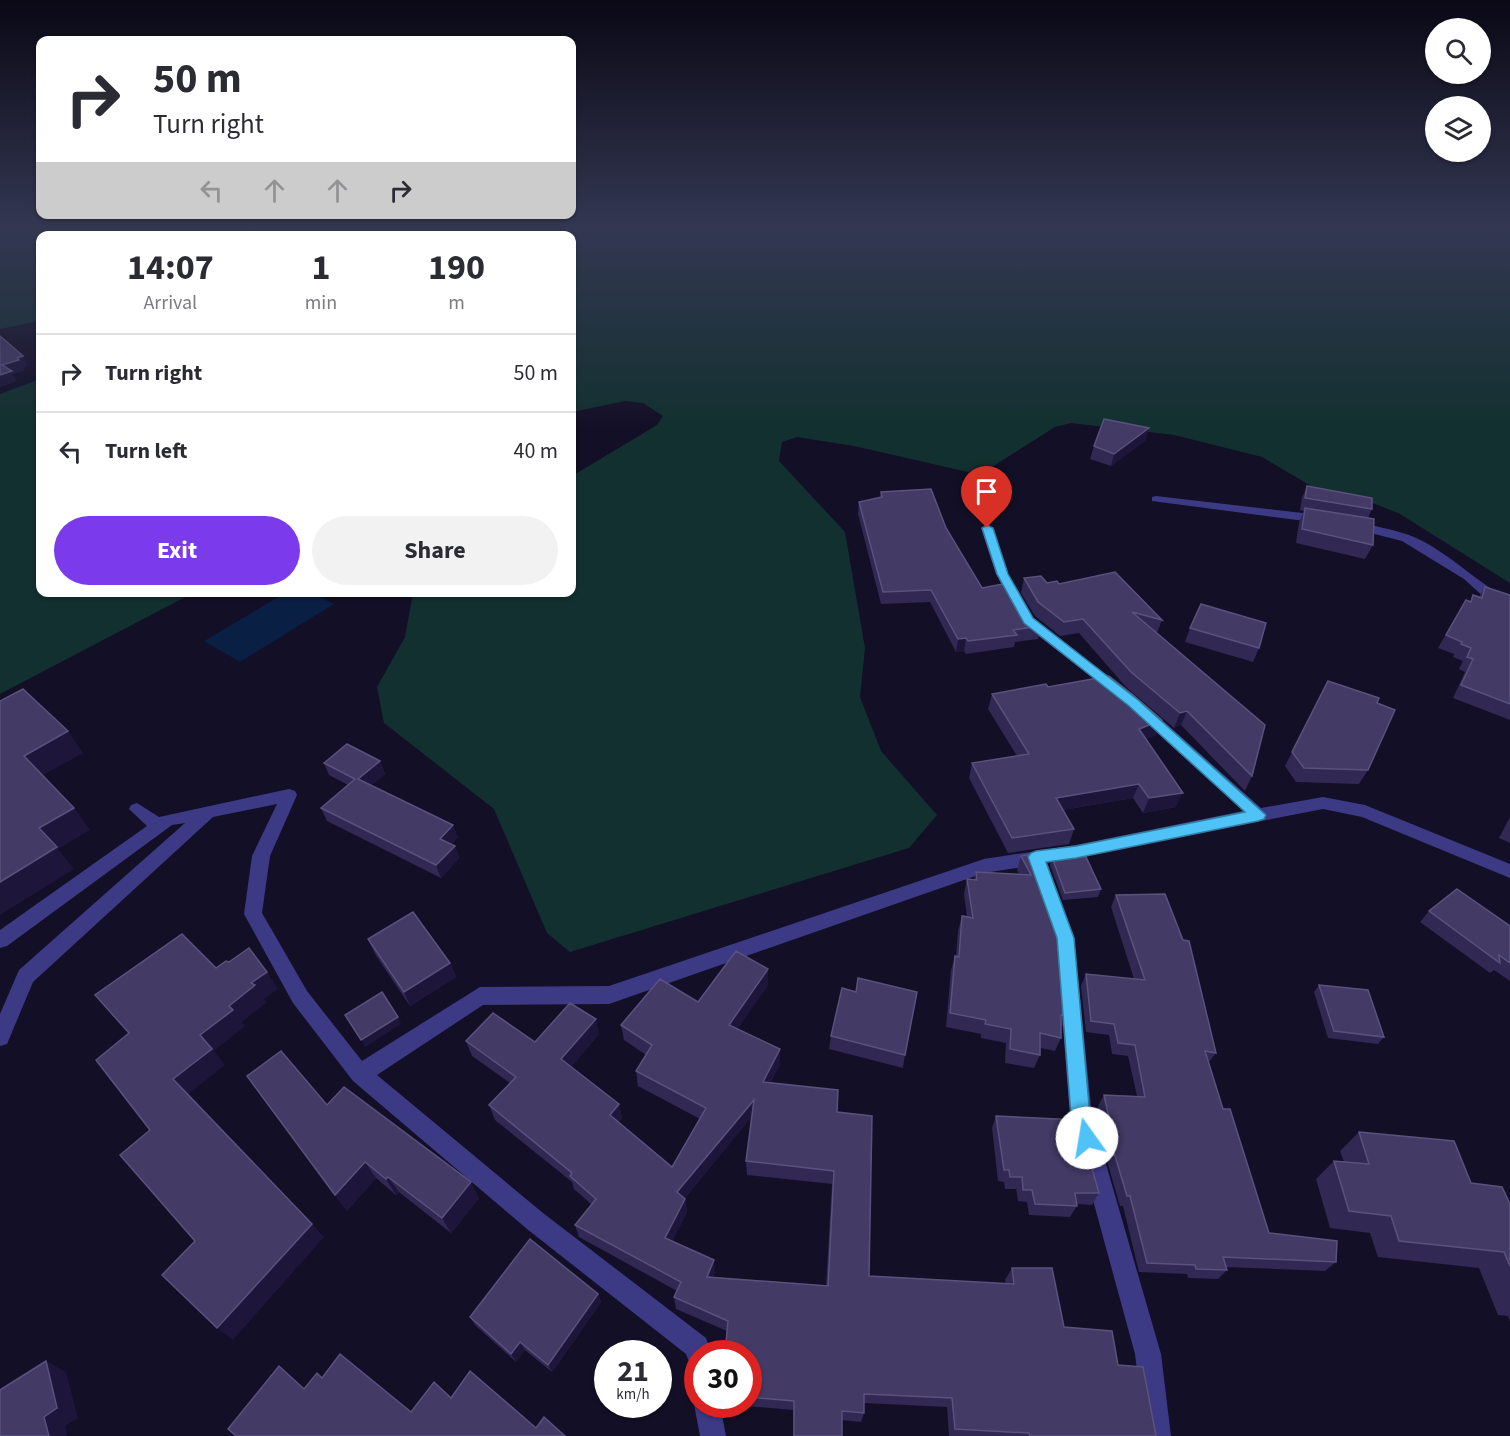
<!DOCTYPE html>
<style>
body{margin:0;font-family:"Source Sans 3",sans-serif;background:#f2f2f3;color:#2b2b33;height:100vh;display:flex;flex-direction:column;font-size:22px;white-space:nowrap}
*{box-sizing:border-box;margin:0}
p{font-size:20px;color:#7c7c81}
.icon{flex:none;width:33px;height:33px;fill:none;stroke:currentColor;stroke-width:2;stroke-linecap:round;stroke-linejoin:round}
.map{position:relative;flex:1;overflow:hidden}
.side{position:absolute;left:36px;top:231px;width:540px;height:366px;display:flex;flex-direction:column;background:#fff;border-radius:12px;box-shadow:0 2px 4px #0004}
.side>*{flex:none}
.banner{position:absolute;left:36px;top:36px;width:540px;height:183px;border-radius:12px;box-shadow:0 2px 4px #0004;background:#fff;color:#2b2b33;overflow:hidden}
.tools{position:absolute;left:1425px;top:18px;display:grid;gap:12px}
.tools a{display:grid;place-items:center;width:66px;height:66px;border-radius:50%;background:#fff;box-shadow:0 2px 4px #0004;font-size:30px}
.speed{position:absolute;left:594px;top:1340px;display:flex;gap:12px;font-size:30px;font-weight:700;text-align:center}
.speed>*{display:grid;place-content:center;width:78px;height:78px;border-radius:50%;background:#fff;box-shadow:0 2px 4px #0004;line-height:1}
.speed small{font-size:15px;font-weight:400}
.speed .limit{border:9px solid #d22;background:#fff;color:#111}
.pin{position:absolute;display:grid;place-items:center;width:51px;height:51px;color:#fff;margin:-62px -26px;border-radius:50% 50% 50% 0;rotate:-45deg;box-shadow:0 0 6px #0007}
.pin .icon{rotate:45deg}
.me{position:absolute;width:66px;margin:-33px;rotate:347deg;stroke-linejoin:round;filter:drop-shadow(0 0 4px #0008)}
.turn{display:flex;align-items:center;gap:21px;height:126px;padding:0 18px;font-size:27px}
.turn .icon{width:78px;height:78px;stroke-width:2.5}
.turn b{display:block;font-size:42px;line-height:51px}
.lanes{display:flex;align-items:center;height:57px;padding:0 18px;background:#0003;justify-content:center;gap:30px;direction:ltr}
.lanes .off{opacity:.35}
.eta{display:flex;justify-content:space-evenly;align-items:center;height:102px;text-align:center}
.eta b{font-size:36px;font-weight:700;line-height:42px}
.action{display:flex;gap:12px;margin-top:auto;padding:12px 18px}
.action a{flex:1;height:69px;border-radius:36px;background:#7c3aed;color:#fff;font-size:24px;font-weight:700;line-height:69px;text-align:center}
.action a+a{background:#f2f2f3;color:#2b2b33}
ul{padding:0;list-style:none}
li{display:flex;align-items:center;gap:18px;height:78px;padding:0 18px;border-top:2px solid #e1e1e2}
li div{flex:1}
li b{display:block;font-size:22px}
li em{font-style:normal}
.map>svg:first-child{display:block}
.green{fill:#12302f}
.water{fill:#0a1f44}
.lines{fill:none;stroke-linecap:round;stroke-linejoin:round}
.minor{fill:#3d3a85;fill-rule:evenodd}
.wall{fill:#312854;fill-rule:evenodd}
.shaded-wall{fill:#1d163a}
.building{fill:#433a66;stroke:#5a527e;stroke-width:1.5;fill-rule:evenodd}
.route{fill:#4fc3f7;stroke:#337fa1;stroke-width:1.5}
</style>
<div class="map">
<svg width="1510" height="1436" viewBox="0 0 1510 1436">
<rect width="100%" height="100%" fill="#130f26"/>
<g class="green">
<polygon points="0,228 1487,228 1493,234 1510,237 1510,583 1400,514 1378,505 1311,486 1262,457 1174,435 1071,423 1055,427 987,470 968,472 854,446 797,437 782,442 779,461 845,532 865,648 860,697 881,751 937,815 909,848 570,952 547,933 494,809 384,723 377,687 405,637 413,593 572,592 572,476 657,425 663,416 643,403 625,401 572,412 572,236 40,236 40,321 0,329"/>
<polygon points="40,379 40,592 193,593 0,694 0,394"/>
</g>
<polygon class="water" points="285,593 312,593 334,604 240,662 204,641"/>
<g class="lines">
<g class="minor">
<polygon points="1156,496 1320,515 1326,519 1320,523 1152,501 1152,497"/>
<path d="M1355,521C1373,526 1392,529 1409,535C1444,548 1477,583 1510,600V609L1484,597L1464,579L1402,541L1351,528L1349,525Z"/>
<polygon points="987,524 993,528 1008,574 1033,618 1121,686 1123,689 1121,692 1111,692 1023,624 996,574 981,528"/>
<polygon points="1146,709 1151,710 1261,808 1323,797 1365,805 1510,864 1510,878 1362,817 1323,809 1047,863 1074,938 1092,1116 1161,1354 1171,1436 1145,1436 1135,1354 1070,1116 1056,938 1030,866 984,873 609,1004 483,1005 377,1075 543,1213 706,1338 711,1353 698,1353 698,1365 689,1362 686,1354 527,1229 353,1081 293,1003 244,914 252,856 277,804 213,817 33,982 7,1044 0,1046 0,1014 19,970 185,823 172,825 7,946 0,948 0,930 147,826 129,809 131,805 137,803 159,817 289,789 295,791 297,795 270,856 262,913 307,991 362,1061 480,987 609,986 984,859 1076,845 1243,811 1141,718 1139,714 1141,710"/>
<polygon points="698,1396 698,1404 720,1404 726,1436 700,1436 694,1404"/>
</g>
</g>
<g class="wall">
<polygon points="1146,440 1111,466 1090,459 1094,446"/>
<polygon points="1307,486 1372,509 1368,518 1373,545 1365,559 1296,543 1299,522 1304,511 1300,510 1302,498"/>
<polygon points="881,492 946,528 982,588 1024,613 1041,626 1038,639 1015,642 1014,647 966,654 964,651 956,652 930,602 881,604 858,514 859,502 880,498"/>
<polygon points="1024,578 1047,583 1059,584 1162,620 1157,633 1252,776 1245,791 1181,725 1174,728 1126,687 1079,633 1060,636 1035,616 1021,593"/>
<polygon points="1485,587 1510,595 1510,720 1453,698 1465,672 1459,669 1463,661 1453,657 1454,654 1438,648 1466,600 1470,601 1473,595 1479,597"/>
<polygon points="1190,628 1259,648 1253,662 1185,642"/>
<polygon points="1328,681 1368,770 1359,784 1296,782 1285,766"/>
<polygon points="1048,687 1156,735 1146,739 1176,807 1143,813 1133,798 1063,810 1074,829 1069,844 1008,853 969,778 972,763 1017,756 988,709 992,694"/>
<polygon points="380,761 385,774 371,785 458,837 451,844 455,846 459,858 441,878 327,821 321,808 348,785 329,775 324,763"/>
<polygon points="1510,817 1510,843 1499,838"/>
<polygon points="1033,854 1067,1016 1061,1029 1061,1038 1055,1051 1040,1048 1040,1055 1034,1068 1005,1063 1006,1043 981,1038 981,1034 946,1027 951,970 955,956 956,956 958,931 962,916 967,917 964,894 967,879 974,880 976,872 1019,874 1017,870 1021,856"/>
<polygon points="1052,857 1101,889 1098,897 1063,900 1050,865"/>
<polygon points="1116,895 1216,1053 1208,1063 1223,1109 1269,1233 1336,1262 1325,1271 1226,1267 1227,1270 1218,1279 1188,1278 1187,1274 1139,1272 1123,1206 1120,1206 1099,1133 1103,1126 1098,1106 1104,1095 1137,1096 1128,1056 1112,1054 1109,1035 1086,1032 1081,986 1086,974 1134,979 1111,907"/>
<polygon points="1429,911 1510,926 1510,981 1494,970 1490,973 1420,922"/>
<polygon points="368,939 450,963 456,977 410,1006 375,954"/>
<path d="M768,985L737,1029L780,1064L770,1083L837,1112L869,1276L1006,1284L1005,1280L1012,1268L1064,1327L1118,1365L1156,1436H949L947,1407L864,1403V1413L861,1422L842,1420V1436H793V1410L746,1406V1404H748V1353L727,1331L676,1309L674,1297L677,1291L579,1237L575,1225L592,1205L574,1189L572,1182L495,1120L489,1105L510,1083L472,1056L466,1041L535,1042L599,1034L571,1067L619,1104L622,1118L619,1122L672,1167L700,1119L638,1086L636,1071L646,1055L624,1040L621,1025L698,1002ZM752,1116L746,1161L747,1175L832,1184L826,1286L713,1277L715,1272L672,1241L687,1212L685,1198Z"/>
<polygon points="1319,985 1384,1037 1378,1044 1328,1038 1314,992"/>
<polygon points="831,1036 905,1055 903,1068 829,1049"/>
<polygon points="327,1105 479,1198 451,1233 399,1192 396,1195 376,1178 347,1211 335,1195"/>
<polygon points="996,1116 1099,1193 1092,1205 1077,1204 1077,1206 1070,1217 1029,1215 1027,1202 1018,1201 1016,1189 1005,1189 1004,1182 998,1181 992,1128"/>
<polygon points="1359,1132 1471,1183 1510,1204 1510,1322 1508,1316 1498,1315 1479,1268 1378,1257 1370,1233 1330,1228 1316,1179 1334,1161 1344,1162 1340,1151"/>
<polygon points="598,1294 601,1302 552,1372 525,1350 516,1362 475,1325 470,1317"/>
</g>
<g class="shaded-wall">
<polygon points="23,356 28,366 23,368 25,370 13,374 17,381 0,387 0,375 2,365"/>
<polygon points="1149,428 1146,440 1111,466 1114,454"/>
<polygon points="966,638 964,651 956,652 958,639"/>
<polygon points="1187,711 1181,725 1174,728 1180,713"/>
<polygon points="1162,720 1156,735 1133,744 1139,729"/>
<polygon points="68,731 83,753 40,777 24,756"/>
<polygon points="380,761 385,774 363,792 358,779"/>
<polygon points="1139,784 1133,798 1051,812 1056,798"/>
<polygon points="1183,793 1176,807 1143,813 1149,798"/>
<polygon points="74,808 90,830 58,849 74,869 0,915 0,882 39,828"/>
<polygon points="453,825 458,837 444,851 440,839"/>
<polygon points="455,846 459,858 441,878 436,865"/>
<polygon points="450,963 456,977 410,1006 404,992"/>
<polygon points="768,969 768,985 730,1040 729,1025"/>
<polygon points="267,972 278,989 264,999 267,1002 242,1022 245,1026 214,1051 225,1065 187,1095 173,1079 200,1035 251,983"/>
<polygon points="398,1017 401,1024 365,1047 361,1040"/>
<polygon points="596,1019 599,1034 565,1074 561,1059"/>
<polygon points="780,1049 780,1064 762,1097 763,1082"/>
<polygon points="754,1100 754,1114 679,1205 677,1192"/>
<polygon points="619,1104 622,1118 613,1129 610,1115"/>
<polygon points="365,1162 376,1178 347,1211 335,1195"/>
<polygon points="388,1177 399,1192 396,1195 386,1179"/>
<polygon points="471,1182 479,1198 451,1233 442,1218"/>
<polygon points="685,1199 687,1212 667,1251 665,1238"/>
<polygon points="312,1224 324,1237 233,1340 217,1328"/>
<polygon points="714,1260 715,1272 708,1288 707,1277"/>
<polygon points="598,1294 601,1302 552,1372 548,1365"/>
<polygon points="520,1342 525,1350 516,1362 511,1354"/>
<polygon points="46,1361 66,1372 78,1418 65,1426 67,1436 49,1436 44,1417"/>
</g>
<g class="building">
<polygon points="0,336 23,356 17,358 19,360 2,365 12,371 0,375"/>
<polygon points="1104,419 1149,428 1114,454 1094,446"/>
<polygon points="1307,486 1372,498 1372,509 1305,498"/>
<polygon points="931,489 946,528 982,588 1008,583 1024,613 1041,626 1013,630 1017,635 968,641 966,638 958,639 931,590 883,592 859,502 882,497 881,492"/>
<polygon points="1305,508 1374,519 1373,545 1302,529"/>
<polygon points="1115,572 1162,620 1132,612 1265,725 1252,776 1187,711 1180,713 1131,672 1083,619 1064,622 1038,602 1024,578 1041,576 1047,583 1057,581 1059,584"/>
<polygon points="1485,587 1510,595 1510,704 1461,685 1473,659 1467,657 1471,648 1461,644 1462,642 1446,635 1466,600 1471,602 1473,595 1482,598"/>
<polygon points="1201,604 1266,623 1259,648 1190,628"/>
<polygon points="1109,676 1132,694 1162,720 1139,729 1183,793 1149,798 1139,784 1056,798 1074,829 1012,838 972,763 1029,754 992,694 1046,684 1048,687"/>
<polygon points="1328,681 1379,698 1377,703 1395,710 1368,770 1304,768 1292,752"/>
<polygon points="23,689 68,731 24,756 74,808 39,828 57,847 0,882 0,701"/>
<polygon points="347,744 380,761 358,779 453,825 440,839 455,846 436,865 321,808 355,779 324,763"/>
<polygon points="1081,852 1084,857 1086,857 1101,889 1065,893 1052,857"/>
<polygon points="1033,854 1050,899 1062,955 1067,1016 1061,1015 1061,1038 1040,1033 1040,1055 1010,1049 1011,1029 985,1024 986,1020 950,1013 955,956 959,957 962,916 973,918 967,879 977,880 976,872 1031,875 1021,856"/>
<polygon points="1457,889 1510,926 1510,963 1499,955 1500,963 1429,911"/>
<polygon points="1165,894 1183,940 1189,941 1216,1053 1205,1051 1223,1109 1230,1109 1269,1233 1337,1241 1336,1262 1223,1257 1227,1270 1196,1269 1195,1265 1147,1263 1130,1196 1127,1196 1105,1122 1110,1122 1104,1095 1145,1097 1135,1045 1118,1043 1114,1024 1091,1021 1086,974 1145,980 1116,895"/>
<polygon points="413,912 450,963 404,992 368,939"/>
<polygon points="182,934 216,968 226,961 229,962 249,948 267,972 251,983 255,985 229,1006 233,1010 200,1035 212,1049 173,1079 312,1224 217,1328 162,1275 195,1241 120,1155 150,1130 96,1060 129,1033 95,995"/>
<path d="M736,951L768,969L729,1025L780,1049L763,1082L838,1090L837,1112L872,1116L869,1276L1014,1284L1012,1268H1052L1064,1327L1112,1331L1118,1365L1143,1367L1156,1436H1030L1029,1433L955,1429L952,1398L864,1394V1413L842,1411V1436H794V1401L748,1397V1353H725L728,1321L674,1297L681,1282L575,1225L596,1199L570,1176L572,1173L489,1105L516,1077L466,1041L493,1013L535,1042L570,1003L596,1019L561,1059L619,1104L610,1115L672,1167L706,1108L636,1071L652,1045L621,1025L660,979L698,1002ZM754,1100L746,1161L834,1171L828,1286L707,1277L714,1260L665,1238L685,1199L677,1192Z"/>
<polygon points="858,978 917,992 905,1055 831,1036 842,988 856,992"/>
<polygon points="1319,985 1368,990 1384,1037 1334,1031"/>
<polygon points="382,992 398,1017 361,1040 345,1015"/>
<polygon points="281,1051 327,1105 344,1087 471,1182 442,1218 388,1177 386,1179 365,1162 335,1195 247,1076"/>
<polygon points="996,1116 1078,1120 1099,1193 1075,1193 1077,1206 1035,1204 1032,1190 1023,1190 1022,1177 1010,1177 1009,1170 1004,1170"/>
<polygon points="1359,1132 1454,1141 1471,1183 1502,1187 1510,1204 1510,1266 1504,1252 1399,1241 1391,1216 1349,1211 1334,1161 1369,1164"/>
<polygon points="530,1239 598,1294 548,1365 520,1342 511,1354 470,1317"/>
<polygon points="340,1354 411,1412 434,1382 451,1398 470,1371 536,1428 544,1417 565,1436 236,1436 228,1429 279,1366 304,1389 317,1373 322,1378"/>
<polygon points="46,1361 57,1408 44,1417 49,1436 0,1436 0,1390"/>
</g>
<linearGradient id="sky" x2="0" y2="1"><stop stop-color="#0a0815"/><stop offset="0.53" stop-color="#333752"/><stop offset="1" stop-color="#333752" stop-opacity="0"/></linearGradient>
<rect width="1510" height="429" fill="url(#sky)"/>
<polygon class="route" points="987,525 993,528 1008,574 1033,618 1138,700 1266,815 1264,819 1258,821 1076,858 1046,862 1074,938 1090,1116 1097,1138 1094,1145 1087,1148 1080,1145 1071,1116 1057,938 1028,857 1031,853 1036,851 1076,846 1245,812 1129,706 1024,623 997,574 982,528"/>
</svg>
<div class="tools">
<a><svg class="icon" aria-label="search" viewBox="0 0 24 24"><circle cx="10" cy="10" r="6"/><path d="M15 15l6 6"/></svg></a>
<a><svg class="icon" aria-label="layers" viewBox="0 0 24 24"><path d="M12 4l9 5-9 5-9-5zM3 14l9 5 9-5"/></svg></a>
</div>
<div class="speed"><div>21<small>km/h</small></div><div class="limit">30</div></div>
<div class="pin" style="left:987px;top:528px;background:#d93025"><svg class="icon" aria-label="arrive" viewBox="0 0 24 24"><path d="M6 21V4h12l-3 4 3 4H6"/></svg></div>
<svg class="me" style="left:1087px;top:1138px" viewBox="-20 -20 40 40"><circle r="19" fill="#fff"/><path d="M0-13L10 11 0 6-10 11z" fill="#4fc3f7"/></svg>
<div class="banner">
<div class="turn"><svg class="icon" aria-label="right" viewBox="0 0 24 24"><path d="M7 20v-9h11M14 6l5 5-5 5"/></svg><div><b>50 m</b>Turn right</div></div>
<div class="lanes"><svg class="icon off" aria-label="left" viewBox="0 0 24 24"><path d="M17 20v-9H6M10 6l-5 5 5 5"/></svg><svg class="icon off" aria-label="ahead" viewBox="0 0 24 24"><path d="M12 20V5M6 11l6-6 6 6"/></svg><svg class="icon off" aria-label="ahead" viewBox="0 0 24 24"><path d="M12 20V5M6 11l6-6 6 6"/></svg><svg class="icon" aria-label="right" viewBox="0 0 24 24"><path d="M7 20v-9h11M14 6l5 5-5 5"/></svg></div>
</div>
<section class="side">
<div class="eta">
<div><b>14:07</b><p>Arrival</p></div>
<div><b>1</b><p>min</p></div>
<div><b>190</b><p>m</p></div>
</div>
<ul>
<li><svg class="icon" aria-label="right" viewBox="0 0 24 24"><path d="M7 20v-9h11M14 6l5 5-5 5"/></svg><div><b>Turn right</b></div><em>50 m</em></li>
<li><svg class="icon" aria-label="left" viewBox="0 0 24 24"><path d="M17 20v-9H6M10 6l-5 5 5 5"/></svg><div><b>Turn left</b></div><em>40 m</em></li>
</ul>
<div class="action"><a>Exit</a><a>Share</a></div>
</section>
</div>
